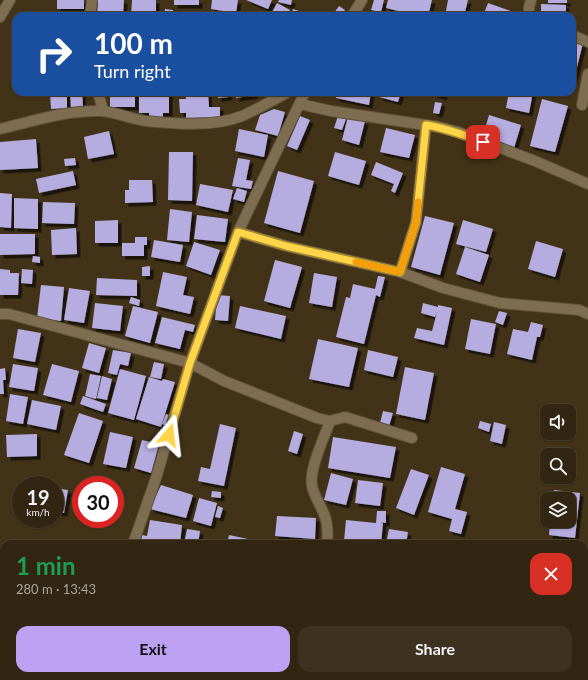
<!DOCTYPE html>
<meta charset="utf-8">
<style>
body{margin:0;font-family:Lato,sans-serif;background:#3d3220;color:#f1f3f6;height:100vh;display:flex;flex-direction:column;font-size:15px;white-space:nowrap}
*{box-sizing:border-box;margin:0}
p{font-size:13px;color:#a8a59f}
.icon{flex:none;width:22px;height:22px;fill:none;stroke:currentColor;stroke-width:2;stroke-linecap:round;stroke-linejoin:round}
.map{position:relative;flex:1;overflow:hidden}
.side{position:absolute;left:0px;top:540px;width:588px;height:140px;display:flex;flex-direction:column;background:#322612;border-radius:12px 12px 0 0;box-shadow:0 1px 3px #0004,0 0 0 1px #4d4332}
.side>*{flex:none}
.guide{position:absolute;left:12px;top:12px;width:564px;height:84px;border-radius:12px;box-shadow:0 1px 3px #0004,0 0 0 1px #4d4332;background:#1a4fa0;color:#fff;overflow:hidden}
.tools{position:absolute;left:540px;top:404px;display:grid;gap:8px}
.tools a{display:grid;place-items:center;width:36px;height:36px;border-radius:8px;background:#322612;box-shadow:0 1px 3px #0004,0 0 0 1px #4d4332;font-size:20px}
.speed{position:absolute;left:12px;top:476px;display:flex;gap:8px;font-size:20px;font-weight:700;text-align:center}
.speed>*{display:grid;place-content:center;width:52px;height:52px;border-radius:50%;background:#322612;box-shadow:0 1px 3px #0004,0 0 0 1px #4d4332;line-height:1}
.speed small{font-size:10px;font-weight:400}
.speed .limit{border:6px solid #d22;background:#fff;color:#111}
.pin{position:absolute;display:grid;place-items:center;width:34px;height:34px;color:#fff;margin:-17px;border-radius:8px;box-shadow:0 2px 6px #0006}
.me{position:absolute;width:44px;margin:-22px;rotate:17deg;stroke-linejoin:round;filter:drop-shadow(0 0 3px #0008)}
.turn{display:flex;align-items:center;gap:14px;height:84px;padding:0 16px;font-size:18px}
.turn .icon{width:52px;height:52px;stroke-width:2.5}
.turn b{display:block;font-size:28px;line-height:34px}
.round{display:grid;place-items:center;flex:none;width:42px;height:42px;border-radius:12px;background:#3d3220}
.head{display:flex;align-items:center;justify-content:space-between;height:68px;padding:0 16px}
h1{font-size:24px;font-weight:700;line-height:30px;color:#1e9e55}
.cta{display:flex;gap:8px;margin-top:auto;padding:8px 16px}
.cta a{flex:1;height:46px;border-radius:12px;background:#bca0f2;color:#111;font-size:16px;font-weight:700;line-height:46px;text-align:center}
.cta a+a{background:#3d3220;color:#f1f3f6}
.map>svg:first-child{display:block}
.lines{fill:none;stroke-linecap:round;stroke-linejoin:round}
.stream{stroke:#467b84;stroke-width:4.5}
.building{fill:#b5ace0;filter:url(#shadow)}
.minor-casing{stroke:#5e513a;stroke-width:12}
.minor{stroke:#7e6d51;stroke-width:10}
.route-casing{stroke:#a68a30;stroke-width:10}
.route{stroke:#ffd54a;stroke-width:7}
.slow{stroke:#f59e0b;stroke-width:7}
</style>
<div class="map">
<svg width="588" height="680" viewBox="0 0 588 680">
<defs>
<filter id="shadow"><feDropShadow dx="3.5" dy="3.5" stdDeviation="0" flood-color="#0009"/></filter>
</defs>
<rect width="100%" height="100%" fill="#423318"/>
<g class="lines">
<polyline class="stream" points="0,554 4,556"/>
</g>
<g class="building">
<rect x="57" y="0" width="27" height="9"/>
<polygon points="93,0 124,0 123,15 97,15 98,2 93,2"/>
<polygon points="132,0 156,0 156,16 131,16"/>
<rect x="174" y="0" width="25" height="5"/>
<polygon points="212,0 238,0 236,13 211,9"/>
<polygon points="246,0 272,0 268,9"/>
<polygon points="279,0 292,0 291,5 278,2"/>
<polygon points="374,0 384,0 381,12 371,10"/>
<polygon points="388,0 432,0 428,16 419,16 386,8"/>
<polygon points="448,0 468,0 464,16 445,16"/>
<rect x="548" y="0" width="19" height="3"/>
<polygon points="277,3 290,10 286,16 270,16"/>
<polygon points="488,3 516,13 515,16 483,16"/>
<polygon points="541,4 566,5 566,16 541,16"/>
<polygon points="339,6 345,10 341,16 334,13"/>
<polygon points="165,9 173,10 173,16 164,16"/>
<polygon points="293,9 313,16 291,16"/>
<polygon points="212,13 236,14 236,16 212,16"/>
<polygon points="572,41 583,43 573,83 572,83"/>
<polygon points="12,43 16,43 16,73 13,73"/>
<polygon points="50,92 67,92 67,108 51,109"/>
<polygon points="70,92 82,92 83,108 71,108"/>
<rect x="110" y="92" width="25" height="15"/>
<polygon points="139,92 169,92 169,113 163,113 163,118 149,118 149,113 139,113"/>
<polygon points="185,92 208,92 209,107 220,107 220,117 186,118 186,113 180,113 179,99 186,99"/>
<polygon points="218,92 228,92 229,97 218,98"/>
<polygon points="235,92 254,92 255,95 236,98"/>
<polygon points="337,92 371,92 369,105 336,98"/>
<polygon points="381,92 401,92 398,102 379,97"/>
<polygon points="428,92 444,92 443,97"/>
<polygon points="506,92 533,92 529,113 506,108 508,97 505,97"/>
<polygon points="542,99 568,106 555,152 530,146"/>
<polygon points="435,102 442,103 439,114 433,113"/>
<polygon points="274,109 285,112 278,136 255,130 260,115"/>
<polygon points="489,115 521,125 514,148 482,139"/>
<polygon points="300,116 310,120 297,150 287,146"/>
<polygon points="338,116 346,119 342,130 334,128"/>
<polygon points="348,117 365,121 359,145 342,140"/>
<polygon points="386,128 415,135 409,158 380,152"/>
<polygon points="239,129 268,135 264,157 235,151"/>
<polygon points="109,131 114,154 88,159 84,137"/>
<polygon points="36,139 38,168 0,170 0,142"/>
<polygon points="169,152 193,152 192,201 168,200"/>
<polygon points="335,152 366,161 359,185 328,176"/>
<polygon points="75,158 76,165 65,166 64,159"/>
<polygon points="238,158 250,160 246,180 253,181 251,189 232,186"/>
<polygon points="376,162 403,173 395,193 391,191 394,184 371,175"/>
<polygon points="73,171 76,185 39,193 36,179"/>
<polygon points="278,171 314,181 300,233 264,223"/>
<polygon points="129,180 152,180 153,202 125,203 125,190 129,190"/>
<polygon points="200,184 233,190 228,212 196,205"/>
<polygon points="237,188 247,191 244,202 233,199"/>
<polygon points="0,193 12,194 11,228 0,227"/>
<polygon points="14,198 38,199 38,229 14,228"/>
<polygon points="43,202 75,203 74,224 42,223"/>
<polygon points="170,209 192,212 189,242 167,240"/>
<polygon points="197,215 228,219 225,242 194,239"/>
<polygon points="425,216 454,223 440,275 411,267"/>
<polygon points="118,220 118,243 95,243 95,221"/>
<polygon points="463,220 493,229 486,252 456,244"/>
<polygon points="76,228 77,254 52,255 51,230"/>
<polygon points="0,234 35,234 35,254 0,255"/>
<polygon points="135,237 147,237 147,245 144,245 144,256 122,256 122,243 135,243"/>
<polygon points="154,240 183,245 180,262 151,257"/>
<polygon points="536,241 563,249 555,277 528,269"/>
<polygon points="194,242 220,250 211,275 186,266"/>
<polygon points="465,247 489,255 480,282 456,274"/>
<polygon points="33,256 40,257 40,263 32,262"/>
<polygon points="275,260 302,267 290,308 264,301"/>
<polygon points="150,266 150,276 142,276 142,267"/>
<polygon points="0,269 10,270 10,273 19,273 18,295 0,295"/>
<polygon points="22,269 33,270 32,284 21,283"/>
<polygon points="163,272 187,277 183,295 194,297 190,314 156,306"/>
<polygon points="314,273 337,277 332,307 309,303"/>
<polygon points="378,276 385,277 380,297 376,295 364,344 336,337 346,297 350,298 353,284 375,289"/>
<polygon points="97,278 137,280 137,296 96,295"/>
<polygon points="41,285 64,287 61,321 37,318"/>
<polygon points="69,288 90,291 84,323 64,320"/>
<polygon points="217,295 230,296 228,321 215,320"/>
<polygon points="131,297 140,300 139,306 129,303"/>
<polygon points="95,303 123,306 120,331 92,328"/>
<polygon points="423,303 438,307 438,305 452,308 444,345 414,338 417,328 432,331 437,312 435,317 421,313"/>
<polygon points="133,306 158,312 150,343 125,336"/>
<polygon points="240,306 286,316 281,339 235,328"/>
<polygon points="499,311 507,313 503,325 495,322"/>
<polygon points="162,317 195,325 193,332 185,330 180,349 155,343"/>
<polygon points="471,319 496,324 490,354 465,349"/>
<polygon points="531,322 543,325 540,337 537,337 532,360 507,354 513,329 528,332"/>
<polygon points="18,329 41,333 35,362 13,358"/>
<polygon points="318,339 358,348 349,387 309,379"/>
<polygon points="89,343 106,348 99,373 82,368"/>
<polygon points="113,350 131,353 128,366 120,364 117,375 108,373"/>
<polygon points="368,350 398,357 393,377 364,370"/>
<polygon points="154,362 164,364 161,379 150,377"/>
<polygon points="13,364 38,368 34,391 9,387"/>
<polygon points="52,364 79,371 71,402 43,395"/>
<polygon points="405,367 434,373 425,420 396,414"/>
<polygon points="5,368 6,380 3,380 4,394 0,394 0,369"/>
<polygon points="120,369 146,376 134,420 108,413"/>
<polygon points="90,374 101,376 96,399 85,396"/>
<polygon points="102,376 112,379 107,400 97,398"/>
<polygon points="149,377 162,381 163,379 175,382 161,427 136,419"/>
<polygon points="10,394 28,397 23,424 6,421"/>
<polygon points="83,396 106,404 103,412 80,404"/>
<polygon points="32,400 61,406 56,430 27,424"/>
<polygon points="383,411 393,413 389,426 380,423"/>
<polygon points="79,413 103,421 89,463 64,455"/>
<polygon points="166,414 173,417 169,427 162,424"/>
<polygon points="480,421 491,424 489,432 478,428"/>
<polygon points="494,422 506,425 502,444 490,441"/>
<polygon points="220,424 236,428 224,486 198,481 201,467 210,469"/>
<polygon points="294,431 303,434 297,454 288,451"/>
<polygon points="110,432 133,437 126,468 103,464"/>
<polygon points="37,434 37,456 7,457 6,435"/>
<polygon points="333,437 396,447 390,478 328,468"/>
<polygon points="142,440 159,444 151,473 134,468"/>
<polygon points="441,467 465,474 455,509 467,512 461,534 449,531 452,519 428,512"/>
<polygon points="411,469 429,475 414,515 396,508"/>
<polygon points="331,473 353,479 346,505 324,500"/>
<polygon points="358,480 383,483 380,506 355,503"/>
<polygon points="161,485 193,495 186,518 150,509"/>
<polygon points="55,488 68,490 64,513 55,512"/>
<polygon points="554,490 580,493 575,538 549,535 550,521 569,521 569,499 553,499"/>
<polygon points="212,491 221,492 221,498 211,497"/>
<polygon points="199,498 217,503 211,526 193,521"/>
<polygon points="218,506 223,508 220,518 215,517"/>
<polygon points="377,511 386,511 386,523 379,522 383,523 381,544 344,541 346,520 376,523"/>
<polygon points="277,516 316,518 315,539 275,536"/>
<polygon points="150,520 182,525 180,544 154,544 141,542 142,535 147,536"/>
<polygon points="187,529 200,531 198,544 184,544"/>
<polygon points="389,529 408,532 406,544 386,544"/>
<polygon points="229,535 262,542 262,544 227,544"/>
<polygon points="584,673 588,673 588,680 576,680 577,676 584,676"/>
<polygon points="170,676 200,676 199,680 173,680 174,677"/>
<polygon points="202,676 215,676 225,680 201,680"/>
<polygon points="339,676 382,676 381,680 337,680"/>
<polygon points="394,676 419,676 417,680 405,680"/>
</g>
<g class="lines">
<g class="minor-casing">
<g id="minor">
<polyline points="90,16 92,0"/>
<polyline points="352,16 362,0"/>
<polyline points="529,16 529,7 531,0"/>
<polyline points="0,17 10,0"/>
<polyline points="572,35 588,42"/>
<polyline points="98,92 103,111"/>
<polyline points="300,104 331,111 439,127 458,132 535,161 588,184"/>
<polyline points="582,105 588,74"/>
<path d="M0,129C33,121 67,110 101,111C116,112 131,119 146,121C175,124 215,127 242,116C258,109 273,100 288,92"/>
<polyline points="238,232 286,246 400,272 443,288 500,303 579,310 588,314"/>
<polyline points="400,272 416,222 426,125"/>
<polyline points="0,314 9,314 190,363 224,381 317,418 330,421 345,417 412,438"/>
<polyline points="133,544 156,478 190,363 238,232 305,92"/>
<path d="M327,544C328,534 328,523 324,514C320,504 314,496 312,486C309,469 324,438 330,421"/>
<polyline points="584,661 588,662"/>
<polyline points="159,680 160,676"/>
<polyline points="303,680 305,676"/>
<polyline points="502,680 502,676"/>
</g>
</g>
<use href="#minor" class="minor"/>
</g>
<g class="lines">
<g class="route-casing">
<path id="route" d="M169,435L190,363L238,232L286,246L400,272L416,222L426,125C446,128 464,135 483,142"/>
</g>
<use href="#route" class="route"/>
<polyline class="slow" points="356,262 400,272 416,222 418,202"/>
</g>
</svg>
<div class="tools">
<a><svg class="icon" aria-label="sound" viewBox="0 0 24 24"><path d="M4 9h4l5-4v14l-5-4H4zM17 9q2 3 0 6"/></svg></a>
<a><svg class="icon" aria-label="search" viewBox="0 0 24 24"><circle cx="10" cy="10" r="6"/><path d="M15 15l6 6"/></svg></a>
<a><svg class="icon" aria-label="layers" viewBox="0 0 24 24"><path d="M12 4l9 5-9 5-9-5zM3 14l9 5 9-5"/></svg></a>
</div>
<div class="speed"><div>19<small>km/h</small></div><div class="limit">30</div></div>
<div class="pin" style="left:483px;top:142px;background:#d93025"><svg class="icon" aria-label="arrive" viewBox="0 0 24 24"><path d="M6 21V4h12l-3 4 3 4H6"/></svg></div>
<svg class="me" style="left:169px;top:435px" viewBox="-20 -20 40 40"><path d="M0-17L14 15 0 8-14 15z" fill="#ffd54a" stroke="#fff" stroke-width="4"/></svg>
<div class="guide">
<div class="turn"><svg class="icon" aria-label="right" viewBox="0 0 24 24"><path d="M7 20v-9h11M14 6l5 5-5 5"/></svg><div><b>100 m</b>Turn right</div></div>
</div>
<section class="side">
<div class="head"><div><h1>1 min</h1><p>280 m · 13:43</p></div><a class="round" style="background:#d93025;color:#fff"><svg class="icon" aria-label="close" viewBox="0 0 24 24"><path d="M6 6l12 12M18 6L6 18"/></svg></a></div>
<div class="cta"><a>Exit</a><a>Share</a></div>
</section>
</div>
